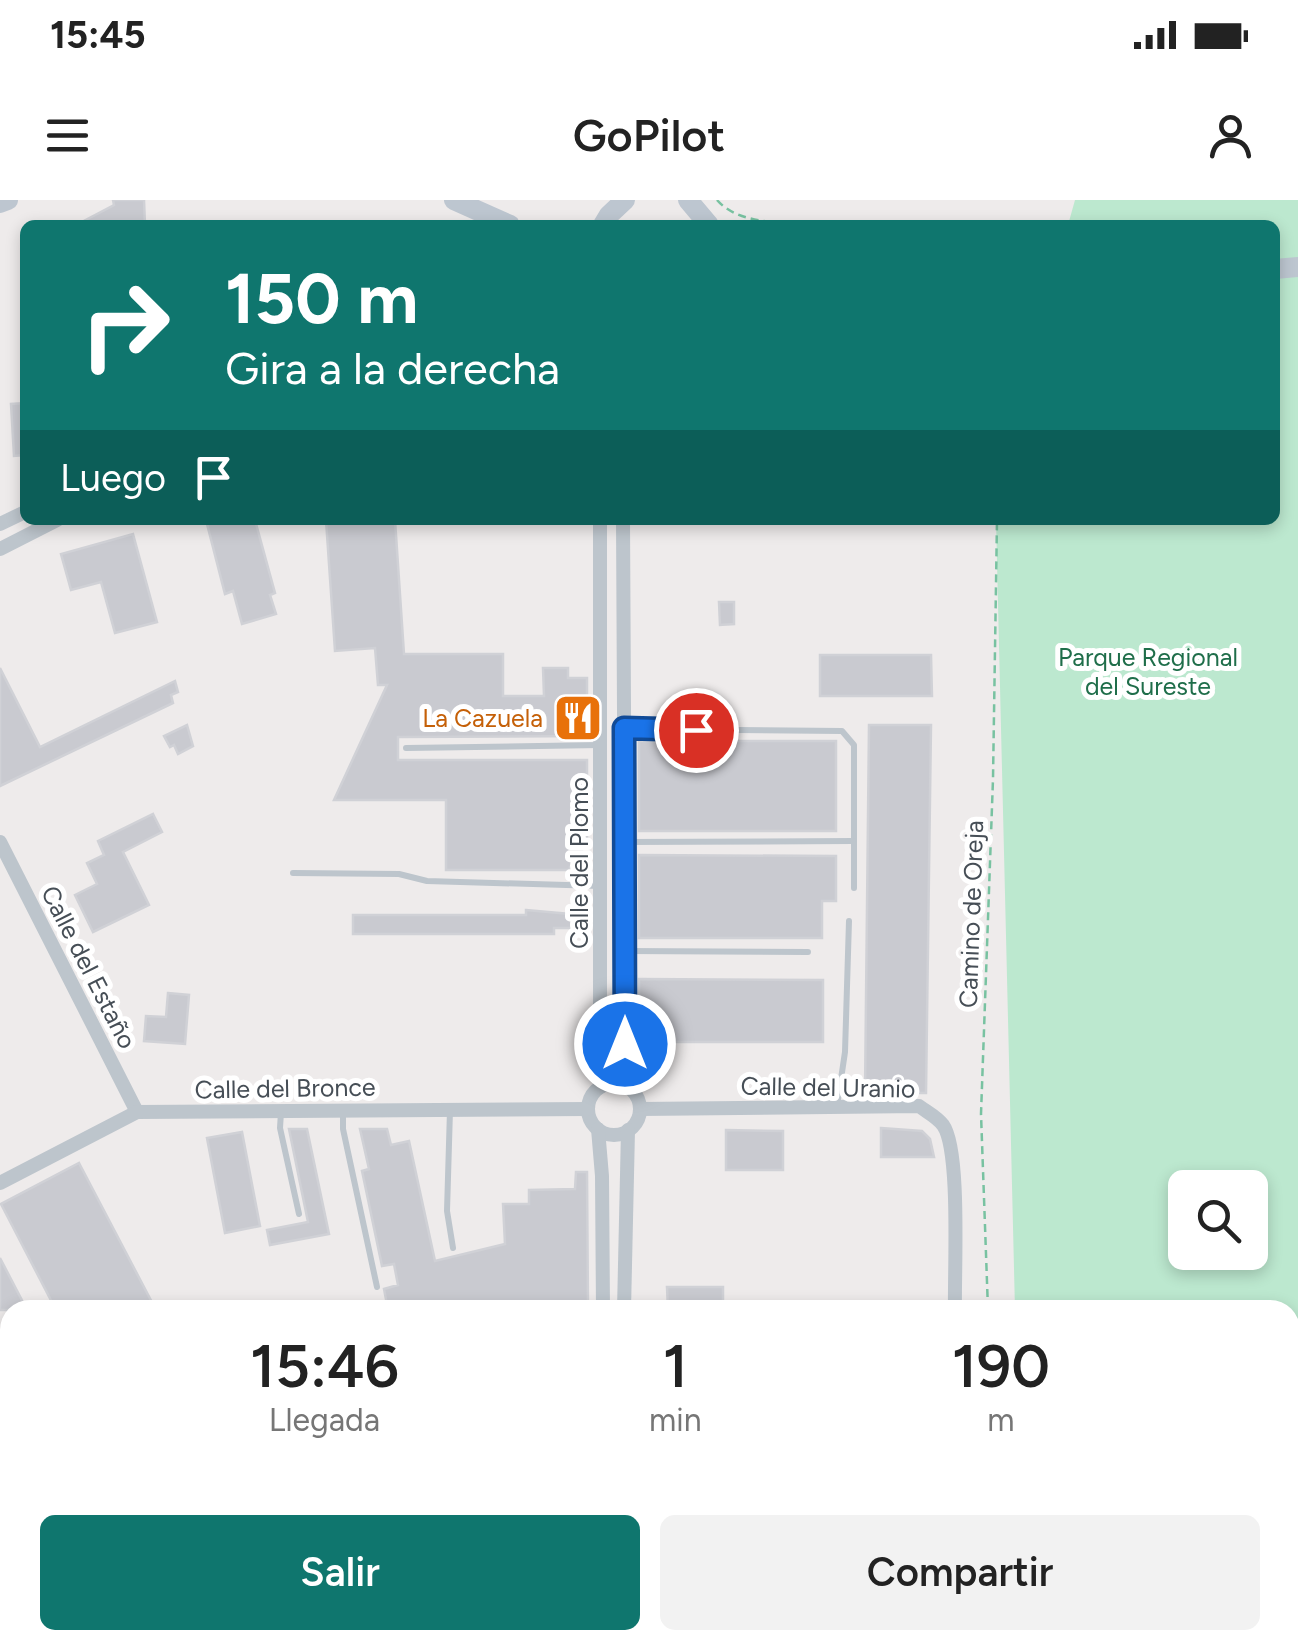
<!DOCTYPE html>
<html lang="es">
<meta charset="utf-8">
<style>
body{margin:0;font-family:Figtree,sans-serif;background:#f2f2f2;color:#222;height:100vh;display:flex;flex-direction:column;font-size:38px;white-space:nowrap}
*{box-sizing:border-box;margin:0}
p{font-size:32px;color:#767676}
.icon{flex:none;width:55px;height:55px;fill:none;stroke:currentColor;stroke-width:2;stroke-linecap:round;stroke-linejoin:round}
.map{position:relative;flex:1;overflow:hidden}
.side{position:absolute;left:0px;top:1100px;width:1300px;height:350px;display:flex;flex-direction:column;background:#fff;border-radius:30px 30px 0 0;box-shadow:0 5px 15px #0003}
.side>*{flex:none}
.banner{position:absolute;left:20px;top:20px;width:1260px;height:305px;border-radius:15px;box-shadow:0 5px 15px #0003;background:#0f766e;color:#fff;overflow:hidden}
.tools{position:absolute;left:1168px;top:970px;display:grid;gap:20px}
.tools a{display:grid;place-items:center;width:100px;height:100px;border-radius:15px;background:#fff;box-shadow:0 5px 15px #0003;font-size:50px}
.pin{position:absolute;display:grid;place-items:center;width:85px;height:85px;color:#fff;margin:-42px;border:5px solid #fff;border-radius:50%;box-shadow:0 2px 10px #0007}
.me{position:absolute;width:110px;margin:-55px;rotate:0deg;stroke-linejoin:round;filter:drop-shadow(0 0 8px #0008)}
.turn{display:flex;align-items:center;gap:35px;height:210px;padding:0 40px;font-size:45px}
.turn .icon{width:130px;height:130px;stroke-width:2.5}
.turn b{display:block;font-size:70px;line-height:85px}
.then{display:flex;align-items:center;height:95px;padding:0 40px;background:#0003;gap:20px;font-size:38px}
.eta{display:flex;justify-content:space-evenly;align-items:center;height:170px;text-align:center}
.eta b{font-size:60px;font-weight:600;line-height:70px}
.cta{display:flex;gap:20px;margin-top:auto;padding:20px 40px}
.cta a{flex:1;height:115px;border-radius:15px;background:#0f766e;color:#fff;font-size:40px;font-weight:600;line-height:115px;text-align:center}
.cta a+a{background:#f2f2f2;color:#222}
.status{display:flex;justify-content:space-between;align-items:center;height:70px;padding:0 50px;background:#fff;direction:ltr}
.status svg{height:28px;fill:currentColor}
header{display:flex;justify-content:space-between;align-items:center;height:130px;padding:0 40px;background:#fff;font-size:45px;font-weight:600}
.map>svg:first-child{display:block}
.green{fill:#bce8cf;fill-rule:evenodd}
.building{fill:#c9cad0;stroke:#d0d1d6;stroke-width:2.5}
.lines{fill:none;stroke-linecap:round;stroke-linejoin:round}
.path{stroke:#78c2a1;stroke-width:2.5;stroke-dasharray:8 5;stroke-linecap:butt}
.lane{stroke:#bdc5cc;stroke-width:6}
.street{stroke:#bdc5cc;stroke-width:14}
.secondary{stroke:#bdc6d0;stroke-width:20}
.route-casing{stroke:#114b97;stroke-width:25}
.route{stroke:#1a73e8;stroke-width:18}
.labels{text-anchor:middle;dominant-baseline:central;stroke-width:10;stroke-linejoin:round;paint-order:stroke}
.park-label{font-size:25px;fill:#1f6e4a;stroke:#fff}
.food-label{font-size:25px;fill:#c56008;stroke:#fff;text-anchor:end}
.street-label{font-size:25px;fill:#464e56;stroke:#fff}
</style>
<div class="status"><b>15:45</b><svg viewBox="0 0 49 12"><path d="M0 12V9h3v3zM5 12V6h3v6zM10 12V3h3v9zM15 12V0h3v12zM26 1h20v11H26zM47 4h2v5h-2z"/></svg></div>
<header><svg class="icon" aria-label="menu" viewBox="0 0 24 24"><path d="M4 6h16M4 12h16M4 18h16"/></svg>GoPilot<svg class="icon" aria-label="person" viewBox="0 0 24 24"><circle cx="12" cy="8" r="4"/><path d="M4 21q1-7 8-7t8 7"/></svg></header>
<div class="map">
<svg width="1298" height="1450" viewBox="0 0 1298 1450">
<rect width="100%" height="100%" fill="#eeebeb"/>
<path class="green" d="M1075,0H1298V1450H1023V1440H1290V1110H1015L996,320H1275V25H1068ZM1185,988H1250V1052H1185Z"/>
<g class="building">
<polygon points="113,0 144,0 145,25 76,25 114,5"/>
<polygon points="25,203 25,255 14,256 11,204"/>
<polygon points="206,320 255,320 275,393 270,395 276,414 242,424 233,391 225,394"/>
<polygon points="326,320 395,320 404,454 503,454 503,496 544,496 543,468 568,468 568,478 587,478 587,536 398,537 398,560 587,560 587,646 582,647 582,667 570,667 570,670 446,670 446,600 334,600 387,485 378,485 375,448 335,451"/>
<polygon points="133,334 157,422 115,433 101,382 71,390 61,354"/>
<polygon points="719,402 734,402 734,424 720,425"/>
<polygon points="820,455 931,455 932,496 820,496"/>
<polygon points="0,468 40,547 175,481 178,492 171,495 173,503 0,586"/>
<polygon points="187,525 193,546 178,554 174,545 170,547 164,536"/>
<polygon points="869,525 931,525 926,893 865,893"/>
<rect x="639" y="541" width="197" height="90"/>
<polygon points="153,614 162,632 123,652 149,705 93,732 75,695 97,684 87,663 104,655 98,641"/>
<polygon points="639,655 836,656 836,701 822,701 822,738 639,738"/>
<polygon points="526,710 581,715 581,728 554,728 554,734 353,734 353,715 526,715"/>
<polygon points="639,779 823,780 823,842 639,842"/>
<polygon points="168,793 189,795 185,844 144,841 146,816 166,817"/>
<polygon points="881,928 922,931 930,939 934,957 881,957"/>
<polygon points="289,929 307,929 329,1034 270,1045 267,1030 308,1022"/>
<polygon points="360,929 387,929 391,945 409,941 435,1061 505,1044 503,1004 529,1004 529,990 575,989 576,972 587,972 588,1108 415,1110 413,1104 388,1110 384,1089 398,1085 394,1064 382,1066 362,971 369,969"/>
<polygon points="726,930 783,931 783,970 726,970"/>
<polygon points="242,932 260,1026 225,1033 207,938"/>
<polygon points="79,963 156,1110 56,1110 1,1004"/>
<polygon points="0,1058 27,1110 0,1110"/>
<polygon points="667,1087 723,1087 723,1110 668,1110"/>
</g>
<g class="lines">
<g class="path">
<path d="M717,0C736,22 773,22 799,25"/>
<polyline points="988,1110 981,914 993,579 997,320"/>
<polyline points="989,1440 990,1450"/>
</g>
<g class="lane">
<polyline points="625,529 842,531 854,545 854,688"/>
<polyline points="406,548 600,545"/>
<polyline points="624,642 853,641"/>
<polyline points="293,673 399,674 427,681 600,686"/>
<polyline points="626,751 808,752"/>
<polyline points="837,906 845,852 849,721"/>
<polyline points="450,910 447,1011 453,1048"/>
<polyline points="343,911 343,929 377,1087"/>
<polyline points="281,912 280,928 299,1014"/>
<polyline points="0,1433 11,1450"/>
</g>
<g class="street">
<polyline points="623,320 626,885"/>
<polyline points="0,324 25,312"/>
<polyline points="0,349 57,320"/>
<polyline points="0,642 137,912"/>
<circle cx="614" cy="909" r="26"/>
<polyline points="600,887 600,320"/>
<path d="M640,909L919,906C927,912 937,917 943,925C961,950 954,1073 955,1110"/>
<polyline points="598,929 602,976 603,1110"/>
<polyline points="0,983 137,912 588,909"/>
<polyline points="624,1110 628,930"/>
<polyline points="623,1440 623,1450"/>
<polyline points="961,1440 961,1450"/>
<polyline points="230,1450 245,1440"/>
<polyline points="270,1450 285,1440"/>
</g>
<g class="secondary">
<polyline points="454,0 510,25"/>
<polyline points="688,0 709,25"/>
<polyline points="0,3 8,0"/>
<polyline points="603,25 609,15 625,0"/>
<polyline points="1275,69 1298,67"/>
</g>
</g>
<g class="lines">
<g class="route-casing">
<polyline id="route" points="625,844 624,528 696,530"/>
</g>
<use href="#route" class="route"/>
</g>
<defs>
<g id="restaurant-square" transform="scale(2.5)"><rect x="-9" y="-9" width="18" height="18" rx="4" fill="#e8710a" stroke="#fff"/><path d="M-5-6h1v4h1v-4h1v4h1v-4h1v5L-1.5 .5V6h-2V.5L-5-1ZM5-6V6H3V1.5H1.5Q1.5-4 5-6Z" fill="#fff"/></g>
</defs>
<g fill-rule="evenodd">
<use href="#restaurant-square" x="578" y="518"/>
</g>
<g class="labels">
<g class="park-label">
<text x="1148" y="457">Parque Regional<tspan x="1148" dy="29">del Sureste</tspan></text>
</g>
<g class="food-label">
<text x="543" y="518">La Cazuela</text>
</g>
<g class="street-label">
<text transform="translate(579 663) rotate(-90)">Calle del Plomo</text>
<text transform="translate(971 714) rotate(-88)">Camino de Oreja</text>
<text transform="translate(89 767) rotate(63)">Calle del Estaño</text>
<text transform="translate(828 887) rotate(1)">Calle del Uranio</text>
<text transform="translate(285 888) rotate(-1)">Calle del Bronce</text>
</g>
</g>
</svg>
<div class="tools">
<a><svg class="icon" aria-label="search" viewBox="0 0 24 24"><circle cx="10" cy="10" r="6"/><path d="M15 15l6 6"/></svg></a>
</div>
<div class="pin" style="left:696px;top:530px;background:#d93025"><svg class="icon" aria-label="arrive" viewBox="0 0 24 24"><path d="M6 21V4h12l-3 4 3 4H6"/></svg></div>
<svg class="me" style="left:625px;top:844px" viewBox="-20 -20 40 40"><circle r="17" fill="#1a73e8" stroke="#fff" stroke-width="3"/><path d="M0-11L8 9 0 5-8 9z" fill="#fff"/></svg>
<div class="banner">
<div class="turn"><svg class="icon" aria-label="right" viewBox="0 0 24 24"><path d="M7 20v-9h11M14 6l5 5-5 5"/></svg><div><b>150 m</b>Gira a la derecha</div></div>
<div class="then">Luego<svg class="icon" aria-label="arrive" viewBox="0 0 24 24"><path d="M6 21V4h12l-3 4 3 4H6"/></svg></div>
</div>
<section class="side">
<div class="eta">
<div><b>15:46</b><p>Llegada</p></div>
<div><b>1</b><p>min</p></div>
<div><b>190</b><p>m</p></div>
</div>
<div class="cta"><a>Salir</a><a>Compartir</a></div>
</section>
</div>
